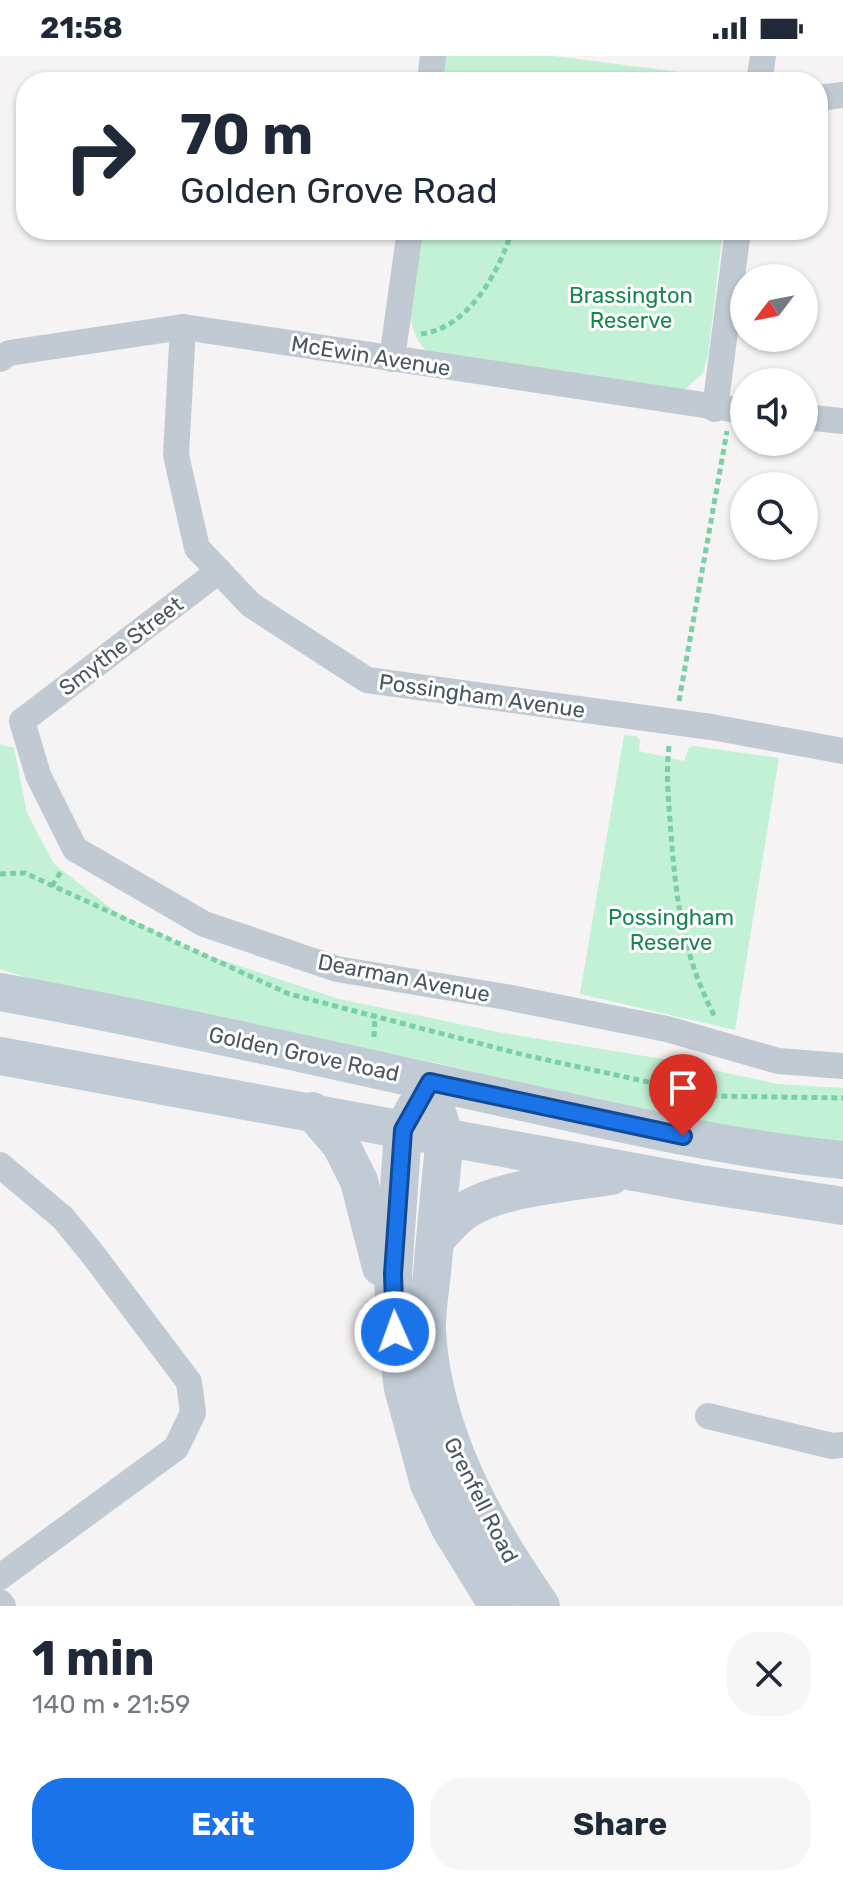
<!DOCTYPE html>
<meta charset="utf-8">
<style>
body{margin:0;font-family:Rubik,sans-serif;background:#f6f6f7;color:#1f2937;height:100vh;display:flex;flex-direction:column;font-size:30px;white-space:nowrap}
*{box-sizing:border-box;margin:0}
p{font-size:26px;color:#747a83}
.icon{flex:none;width:44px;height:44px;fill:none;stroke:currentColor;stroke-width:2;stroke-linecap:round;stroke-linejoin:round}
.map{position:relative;height:1550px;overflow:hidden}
.panel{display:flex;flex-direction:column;background:#fff;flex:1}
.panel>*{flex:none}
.banner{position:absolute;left:16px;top:16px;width:812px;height:168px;border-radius:32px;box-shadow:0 2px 6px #0004;background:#fff;color:#1f2937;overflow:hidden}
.needle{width:52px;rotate:238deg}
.tools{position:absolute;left:730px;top:208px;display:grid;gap:16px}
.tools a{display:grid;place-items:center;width:88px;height:88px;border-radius:50%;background:#fff;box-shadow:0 2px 6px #0004;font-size:40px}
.pin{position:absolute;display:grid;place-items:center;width:68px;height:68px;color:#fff;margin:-82px -34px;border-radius:50% 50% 50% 0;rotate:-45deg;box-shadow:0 0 8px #0007}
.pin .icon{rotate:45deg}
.me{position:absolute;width:88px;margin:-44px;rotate:358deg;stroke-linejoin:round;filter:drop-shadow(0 0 6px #0008)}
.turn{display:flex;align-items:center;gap:28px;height:168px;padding:0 32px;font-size:36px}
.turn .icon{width:104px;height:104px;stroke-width:2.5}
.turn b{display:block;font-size:56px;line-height:68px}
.round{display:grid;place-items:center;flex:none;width:84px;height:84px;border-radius:32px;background:#f6f6f7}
.head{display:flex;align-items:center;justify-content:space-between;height:136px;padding:0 32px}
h1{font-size:48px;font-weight:700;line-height:60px}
.button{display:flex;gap:16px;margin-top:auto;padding:16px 32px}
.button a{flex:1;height:92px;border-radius:32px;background:#1a73e8;color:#fff;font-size:32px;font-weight:700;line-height:92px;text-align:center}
.button a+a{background:#f6f6f7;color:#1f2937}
.status{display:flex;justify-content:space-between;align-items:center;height:56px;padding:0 40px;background:#fff;direction:ltr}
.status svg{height:22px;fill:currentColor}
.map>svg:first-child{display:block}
.green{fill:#c3f1d5}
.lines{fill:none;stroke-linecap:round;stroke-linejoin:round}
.path{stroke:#7ad0a6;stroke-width:5;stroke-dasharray:6 4;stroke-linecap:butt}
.street{stroke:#c1cad2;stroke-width:26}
.secondary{stroke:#c1cbd6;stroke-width:38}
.route-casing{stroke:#114b97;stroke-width:20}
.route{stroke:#1a73e8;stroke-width:14}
.labels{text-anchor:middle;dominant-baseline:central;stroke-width:6;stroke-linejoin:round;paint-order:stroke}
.park-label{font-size:22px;fill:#17864f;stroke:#fff}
.street-label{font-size:22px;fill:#4a5661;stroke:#fff}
</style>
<div class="status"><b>21:58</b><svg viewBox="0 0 49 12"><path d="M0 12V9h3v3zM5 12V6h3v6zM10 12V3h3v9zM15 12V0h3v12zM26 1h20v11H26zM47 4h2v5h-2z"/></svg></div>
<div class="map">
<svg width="843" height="1550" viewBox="0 0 843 1550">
<rect width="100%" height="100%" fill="#f5f3f3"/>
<g class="green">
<polygon points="445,0 554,0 741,24 441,26"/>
<path d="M421,174H723L708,299L703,317L683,335L431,298C394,272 416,212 421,174Z"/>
<polygon points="624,679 636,680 640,685 639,695 684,705 689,691 694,690 779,702 735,974 580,938"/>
<polygon points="0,688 14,692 27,757 54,808 116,856 195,895 339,943 498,976 663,1003 778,1028 843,1032 843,1090 659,1059 437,1007 111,943 42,927 0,913"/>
</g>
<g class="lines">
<g class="path">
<path d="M421,278C469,272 499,216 512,174"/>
<polyline points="679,645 727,375"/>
<path d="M669,690C666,715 668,739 670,764C675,835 681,897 715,961"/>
<polyline points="0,818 25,817 289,938 524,999 713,1040 843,1042"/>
<polyline points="52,830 62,814"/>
<polyline points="374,981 375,960"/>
</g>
<g class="street">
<polyline points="430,26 433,0"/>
<polyline points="759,26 763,0"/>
<polyline points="818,42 843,39"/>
<polyline points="183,271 176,399 197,492 251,549 367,624 711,671 843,695"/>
<polyline points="0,303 9,297 183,271 744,355"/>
<polyline points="392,303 410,174"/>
<polyline points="715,353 738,174"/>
<polyline points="804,361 843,365"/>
<polyline points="219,515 22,665 38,719 75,793 204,868 337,913 506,941 667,973 778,1005 843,1010"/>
<polyline points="0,1109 63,1162 91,1196 189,1326 193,1357 176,1392 0,1521"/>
<polyline points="708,1360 832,1390 843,1389"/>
<polyline points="0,1546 3,1550"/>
</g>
<g class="secondary">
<path d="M0,936C169,967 336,1005 504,1042C616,1066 728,1093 843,1104"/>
<polyline points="0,1000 700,1128 843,1150"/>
<polyline points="415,1052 403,1074 393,1218 395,1276 403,1332 429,1428 450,1472 498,1550"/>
<polyline points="312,1055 341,1089 359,1125 381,1211"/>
<path d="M438,1059L445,1083C440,1127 436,1172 432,1217C430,1236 426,1258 427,1277C434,1379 484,1468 541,1550"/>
<path d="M435,1184C445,1174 454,1162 466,1154C503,1131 568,1127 611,1120"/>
</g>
</g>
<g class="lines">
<g class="route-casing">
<polyline id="route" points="395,1276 393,1218 403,1074 430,1026 683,1080"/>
</g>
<use href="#route" class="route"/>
</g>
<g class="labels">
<g class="park-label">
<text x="631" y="239">Brassington<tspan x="631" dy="25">Reserve</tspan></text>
<text x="671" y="861">Possingham<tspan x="671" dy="25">Reserve</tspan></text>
</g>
<g class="street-label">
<text transform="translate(371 300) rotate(9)">McEwin Avenue</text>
<text transform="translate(121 590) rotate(-37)">Smythe Street</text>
<text transform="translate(482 640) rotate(8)">Possingham Avenue</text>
<text transform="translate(404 922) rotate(11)">Dearman Avenue</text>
<text transform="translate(304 998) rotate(12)">Golden Grove Road</text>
<text transform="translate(481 1444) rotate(63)">Grenfell Road</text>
</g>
</g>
</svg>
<div class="tools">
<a><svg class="needle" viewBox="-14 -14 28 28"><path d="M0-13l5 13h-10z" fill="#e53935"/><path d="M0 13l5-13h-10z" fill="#747a83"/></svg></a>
<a><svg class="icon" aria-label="sound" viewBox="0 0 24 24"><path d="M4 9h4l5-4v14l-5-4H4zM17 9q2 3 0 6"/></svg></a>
<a><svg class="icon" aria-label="search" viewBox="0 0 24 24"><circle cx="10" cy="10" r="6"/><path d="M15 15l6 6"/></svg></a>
</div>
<div class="pin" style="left:683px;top:1080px;background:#d93025"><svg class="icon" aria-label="arrive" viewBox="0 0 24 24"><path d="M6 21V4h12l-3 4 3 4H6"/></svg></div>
<svg class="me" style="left:395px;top:1276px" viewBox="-20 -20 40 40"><circle r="17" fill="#1a73e8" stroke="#fff" stroke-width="3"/><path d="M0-11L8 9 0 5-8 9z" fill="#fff"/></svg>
<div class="banner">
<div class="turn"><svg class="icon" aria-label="right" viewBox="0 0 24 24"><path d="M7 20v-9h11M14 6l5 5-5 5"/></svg><div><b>70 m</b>Golden Grove Road</div></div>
</div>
</div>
<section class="panel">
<div class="head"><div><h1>1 min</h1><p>140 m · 21:59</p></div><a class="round"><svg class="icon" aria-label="close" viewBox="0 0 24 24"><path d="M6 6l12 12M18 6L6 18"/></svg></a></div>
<div class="button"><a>Exit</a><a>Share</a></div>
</section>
